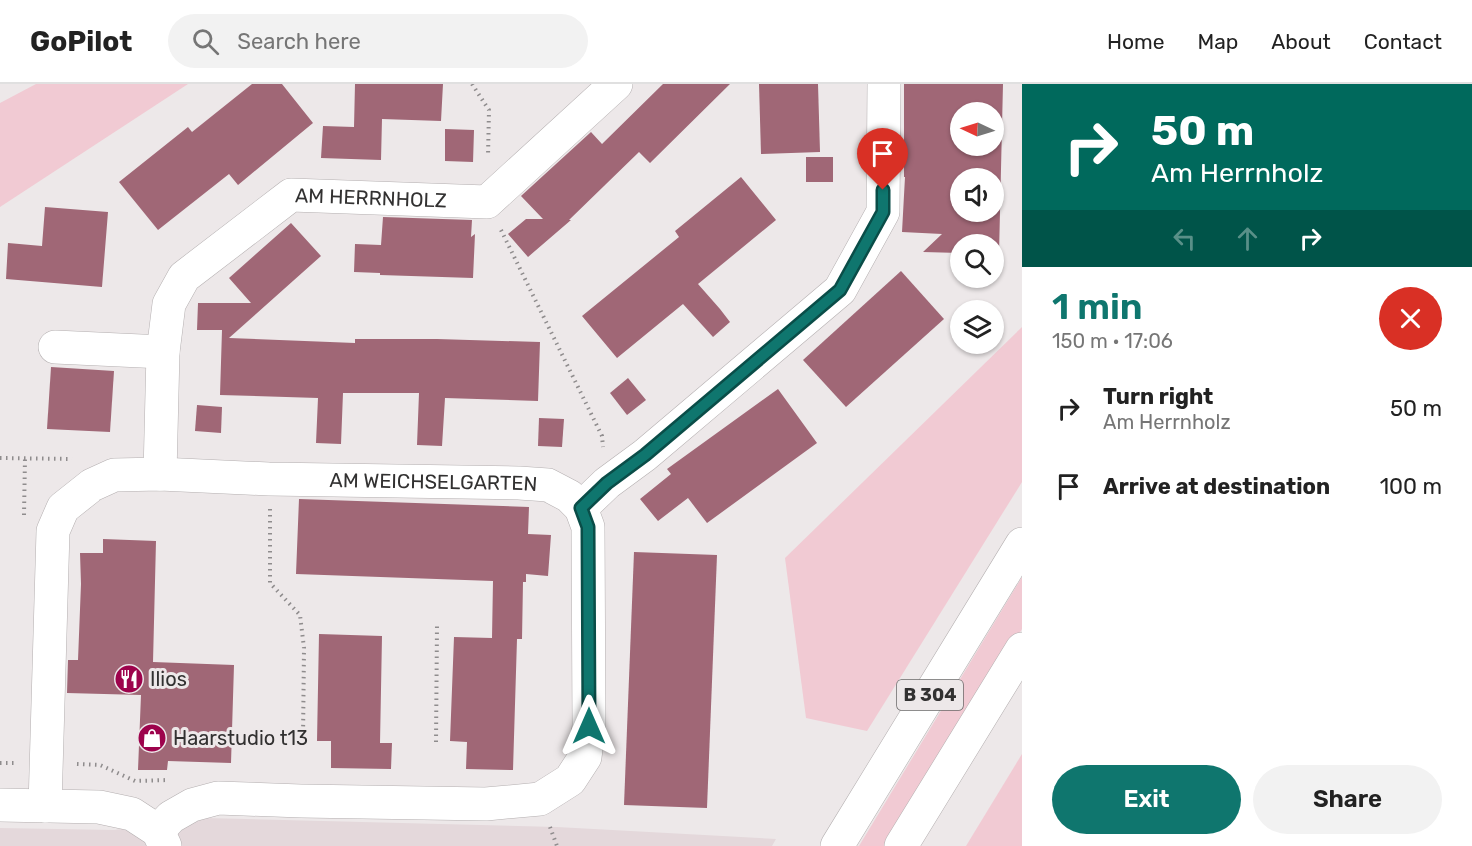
<!DOCTYPE html>
<meta charset="utf-8">
<style>
body{margin:0;font-family:Rubik,sans-serif;background:#f2f2f2;color:#222;height:100vh;display:flex;flex-direction:column;font-size:22px;white-space:nowrap}
*{box-sizing:border-box;margin:0}
p{font-size:20px;color:#767676}
.icon{flex:none;width:33px;height:33px;fill:none;stroke:currentColor;stroke-width:2;stroke-linecap:round;stroke-linejoin:round}
.map{position:relative;flex:1;overflow:hidden}
.panel{display:flex;flex-direction:column;background:#fff;width:450px}
.panel>*{flex:none}
.hud{background:#00695c;color:#fff;overflow:hidden}
.needle{width:39px;rotate:274deg}
.tools{position:absolute;left:950px;top:18px;display:grid;gap:12px}
.tools a{display:grid;place-items:center;width:54px;height:54px;border-radius:50%;background:#fff;box-shadow:0 2px 4px #0004;font-size:30px}
.pin{position:absolute;display:grid;place-items:center;width:51px;height:51px;color:#fff;margin:-62px -26px;border-radius:50% 50% 50% 0;rotate:-45deg;box-shadow:0 0 6px #0007}
.pin .icon{rotate:45deg}
.me{position:absolute;width:66px;margin:-33px;rotate:0deg;stroke-linejoin:round;filter:drop-shadow(0 0 4px #0008)}
.turn{display:flex;align-items:center;gap:21px;height:126px;padding:0 30px;font-size:27px}
.turn .icon{width:78px;height:78px;stroke-width:2.5}
.turn b{display:block;font-size:42px;line-height:51px}
.lanes{display:flex;align-items:center;height:57px;padding:0 30px;background:#0003;justify-content:center;gap:30px;direction:ltr}
.lanes .off{opacity:.35}
.round{display:grid;place-items:center;flex:none;width:63px;height:63px;border-radius:32px;background:#f2f2f2}
.head{display:flex;align-items:center;justify-content:space-between;height:102px;padding:0 30px}
h1{font-size:36px;font-weight:600;line-height:45px;color:#0f766e}
.cta{display:flex;gap:12px;margin-top:auto;padding:12px 30px}
.cta a{flex:1;height:69px;border-radius:36px;background:#0f766e;color:#fff;font-size:24px;font-weight:600;line-height:69px;text-align:center}
.cta a+a{background:#f2f2f2;color:#222}
ul{padding:0;list-style:none}
li{display:flex;align-items:center;gap:18px;height:78px;padding:0 30px}
li div{flex:1}
li b{display:block;font-size:22px}
li em{font-style:normal}
header{display:flex;align-items:center;gap:36px;box-sizing:border-box;height:84px;padding:0 30px;background:#fff;border-bottom:2px solid #e0e0e0}
header strong{font-size:28px}
nav{display:flex;gap:33px;margin-inline-start:auto;font-size:21px}
.search{width:420px;height:54px;background:#f2f2f2;display:flex;align-items:center;gap:15px;box-sizing:border-box;padding:0 21px;border-radius:33px;color:#767676;font-size:22px}
main{display:flex;flex:1;min-height:0}
.map>svg:first-child{display:block}
.built{fill:#e4d8db}
.green{fill:#f1cad3}
.building{fill:#a06776;fill-rule:evenodd}
.lines{fill:none;stroke-linecap:round;stroke-linejoin:round}
.minor-casing{stroke:#b4afb0;stroke-width:34}
.major-casing{stroke:#b4afb0;stroke-width:34}
.path{stroke:#8f8c8d;stroke-width:4;stroke-dasharray:1.5 4.5;stroke-linecap:butt}
.minor{stroke:#fff;stroke-width:33}
.major{stroke:#fff;stroke-width:33}
.route-casing{stroke:#0a4d48;stroke-width:15}
.route{stroke:#0f766e;stroke-width:10}
.labels{text-anchor:middle;dominant-baseline:central;stroke-width:6;stroke-linejoin:round;paint-order:stroke}
.shield{fill:#ede8e9;stroke:#6a6868;stroke-width:1.5}
.shield-label{font-size:18px;font-weight:bold;fill:#323131}
.street-label{font-size:20px;fill:#323131;stroke:#ede8e9}
.poi-label{font-size:20px;fill:#323131;stroke:#ede8e9;text-anchor:start}
</style>
<header>
<strong>GoPilot</strong>
<div class="search"><svg class="icon" aria-label="search" viewBox="0 0 24 24"><circle cx="10" cy="10" r="6"/><path d="M15 15l6 6"/></svg>Search here</div>
<nav><a>Home</a><a>Map</a><a>About</a><a>Contact</a></nav>
</header>
<main>
<div class="map">
<svg width="1022" height="762" viewBox="0 0 1022 762">
<rect width="100%" height="100%" fill="#ede8e9"/>
<polygon class="built" points="205,734 557,743 776,755 772,762 0,762 0,744 114,746"/>
<g class="green">
<polygon points="36,0 188,0 0,123 0,19"/>
<polygon points="1022,243 1022,398 867,647 806,634 785,474"/>
<polygon points="1022,493 1022,545 890,762 859,762"/>
<polygon points="1022,670 1022,762 966,762"/>
</g>
<g class="building">
<polygon points="252,0 282,0 313,39 238,101 229,90 158,146 119,98 188,43 192,48"/>
<polygon points="355,0 443,0 441,37 382,35 381,76 321,74 323,42 354,43"/>
<polygon points="663,0 730,0 650,79 639,68 569,136 571,136 528,173 508,150 526,135 543,135 521,112 591,48 602,60"/>
<polygon points="759,0 818,0 820,68 761,70"/>
<path d="M904,0H1003L999,170H993V160H960V169L923,168L942,150L902,148L905,93H904ZM960,28H993V62H960ZM960,94H993V128H960Z"/>
<polygon points="445,45 474,46 473,78 445,77"/>
<rect x="806" y="73" width="27" height="25"/>
<polygon points="741,93 776,136 698,200 720,225 730,238 713,253 683,220 617,274 582,232 679,153 675,147"/>
<polygon points="45,123 108,128 102,203 6,195 8,159 42,162"/>
<polygon points="383,133 472,136 471,153 475,150 473,194 380,191 380,189 354,188 355,160 381,161"/>
<polygon points="291,139 321,172 229,254 355,259 355,255 437,255 540,258 538,317 445,314 442,362 417,361 419,309 343,309 341,360 316,359 318,314 220,311 222,246 197,246 198,219 251,219 229,194"/>
<polygon points="901,187 944,235 846,323 803,276"/>
<polygon points="51,283 114,287 110,348 47,345"/>
<polygon points="628,294 646,316 627,331 610,309"/>
<polygon points="778,305 817,359 707,439 688,414 658,437 640,415 671,390 667,385"/>
<polygon points="197,321 222,323 221,349 195,347"/>
<polygon points="539,334 564,335 562,363 538,362"/>
<polygon points="299,415 529,423 528,450 551,451 548,492 526,490 526,498 523,498 522,555 517,555 513,686 466,685 467,658 450,657 454,553 492,554 493,497 296,490"/>
<polygon points="103,455 156,457 153,578 234,581 231,679 168,677 167,686 138,686 141,611 67,609 68,576 78,576 81,500 80,469 103,469"/>
<polygon points="634,468 717,471 707,724 624,721"/>
<polygon points="319,550 382,552 380,659 392,659 391,685 331,684 331,657 317,657"/>
</g>
<g class="lines">
<g class="minor-casing">
<g id="minor">
<polyline points="55,263 163,268"/>
<path id="s1" d="M160,390L163,268L169,220L184,193L291,111L487,118L616,0"/>
<polyline points="581,424 607,399 645,371 840,206 883,128 884,0"/>
<polyline points="0,721 99,723 132,730 158,747 165,762"/>
<path id="s2" d="M45,722L53,447L63,424L92,401L114,391L160,390L269,395L519,399L548,401L569,412L581,424L588,443L589,642L585,673L570,696L540,715L486,720L301,717L218,714L192,721L171,733L158,747"/>
</g>
</g>
<g class="major-casing">
<g id="major">
<polyline points="837,762 1022,460"/>
<polyline points="901,762 1022,565"/>
</g>
</g>
<g class="path">
<polyline points="472,0 489,26 488,72"/>
<polyline points="501,146 602,352 603,363"/>
<polyline points="0,374 72,375"/>
<polyline points="270,425 270,499 300,531 304,564 303,655"/>
<polyline points="24,431 25,374"/>
<polyline points="436,658 437,541"/>
<polyline points="0,679 16,679"/>
<polyline points="77,680 100,681 135,697 168,696"/>
<polyline points="550,743 557,762"/>
</g>
<use href="#minor" class="minor"/>
<use href="#major" class="major"/>
</g>
<g class="lines">
<g class="route-casing">
<polyline id="route" points="589,642 588,443 581,424 607,399 645,371 840,206 883,128 883,106"/>
</g>
<use href="#route" class="route"/>
</g>
<defs>
<g id="restaurant-disc" transform="scale(1.5)"><circle r="9.5" fill="#9d034c" stroke="#ede8e9"/><path d="M-5-6h1v4h1v-4h1v4h1v-4h1v5L-1.5 .5V6h-2V.5L-5-1ZM5-6V6H3V1.5H1.5Q1.5-4 5-6Z" fill="#fff"/></g>
<g id="shop-disc" transform="scale(1.5)"><circle r="9.5" fill="#9d034c" stroke="#ede8e9"/><path d="M-5-2.5h2.3a2.7 3.5 0 0 1 5.4 0H5L5.5 6h-11ZM-1.5-2.5h3a1.5 2.3 0 0 0-3 0Z" fill="#fff"/></g>
</defs>
<g fill-rule="evenodd">
<use href="#restaurant-disc" x="129" y="595"/>
<use href="#shop-disc" x="152" y="654"/>
</g>
<g class="labels">
<rect class="shield" x="897" y="596" width="66" height="30" rx="4.5"/>
<g class="shield-label">
<text x="930" y="611">B 304</text>
</g>
<g class="street-label">
<text stroke="none"><textPath href="#s1" startOffset="416">AM HERRNHOLZ</textPath></text>
<text stroke="none"><textPath href="#s2" startOffset="681">AM WEICHSELGARTEN</textPath></text>
</g>
<g class="poi-label">
<text x="150" y="595">Ilios</text>
<text x="173" y="654">Haarstudio t13</text>
</g>
</g>
</svg>
<div class="tools">
<a><svg class="needle" viewBox="-14 -14 28 28"><path d="M0-13l5 13h-10z" fill="#e53935"/><path d="M0 13l5-13h-10z" fill="#767676"/></svg></a>
<a><svg class="icon" aria-label="sound" viewBox="0 0 24 24"><path d="M4 9h4l5-4v14l-5-4H4zM17 9q2 3 0 6"/></svg></a>
<a><svg class="icon" aria-label="search" viewBox="0 0 24 24"><circle cx="10" cy="10" r="6"/><path d="M15 15l6 6"/></svg></a>
<a><svg class="icon" aria-label="layers" viewBox="0 0 24 24"><path d="M12 4l9 5-9 5-9-5zM3 14l9 5 9-5"/></svg></a>
</div>
<div class="pin" style="left:883px;top:106px;background:#d93025"><svg class="icon" aria-label="arrive" viewBox="0 0 24 24"><path d="M6 21V4h12l-3 4 3 4H6"/></svg></div>
<svg class="me" style="left:589px;top:642px" viewBox="-20 -20 40 40"><path d="M0-17L14 15 0 8-14 15z" fill="#0f766e" stroke="#fff" stroke-width="4"/></svg>
</div>
<section class="panel">
<div class="hud">
<div class="turn"><svg class="icon" aria-label="right" viewBox="0 0 24 24"><path d="M7 20v-9h11M14 6l5 5-5 5"/></svg><div><b>50 m</b>Am Herrnholz</div></div>
<div class="lanes"><svg class="icon off" aria-label="left" viewBox="0 0 24 24"><path d="M17 20v-9H6M10 6l-5 5 5 5"/></svg><svg class="icon off" aria-label="ahead" viewBox="0 0 24 24"><path d="M12 20V5M6 11l6-6 6 6"/></svg><svg class="icon" aria-label="right" viewBox="0 0 24 24"><path d="M7 20v-9h11M14 6l5 5-5 5"/></svg></div>
</div>
<div class="head"><div><h1>1 min</h1><p>150 m · 17:06</p></div><a class="round" style="background:#d93025;color:#fff"><svg class="icon" aria-label="close" viewBox="0 0 24 24"><path d="M6 6l12 12M18 6L6 18"/></svg></a></div>
<ul>
<li><svg class="icon" aria-label="right" viewBox="0 0 24 24"><path d="M7 20v-9h11M14 6l5 5-5 5"/></svg><div><b>Turn right</b><p>Am Herrnholz</p></div><em>50 m</em></li>
<li><svg class="icon" aria-label="arrive" viewBox="0 0 24 24"><path d="M6 21V4h12l-3 4 3 4H6"/></svg><div><b>Arrive at destination</b></div><em>100 m</em></li>
</ul>
<div class="cta"><a>Exit</a><a>Share</a></div>
</section>
</main>
